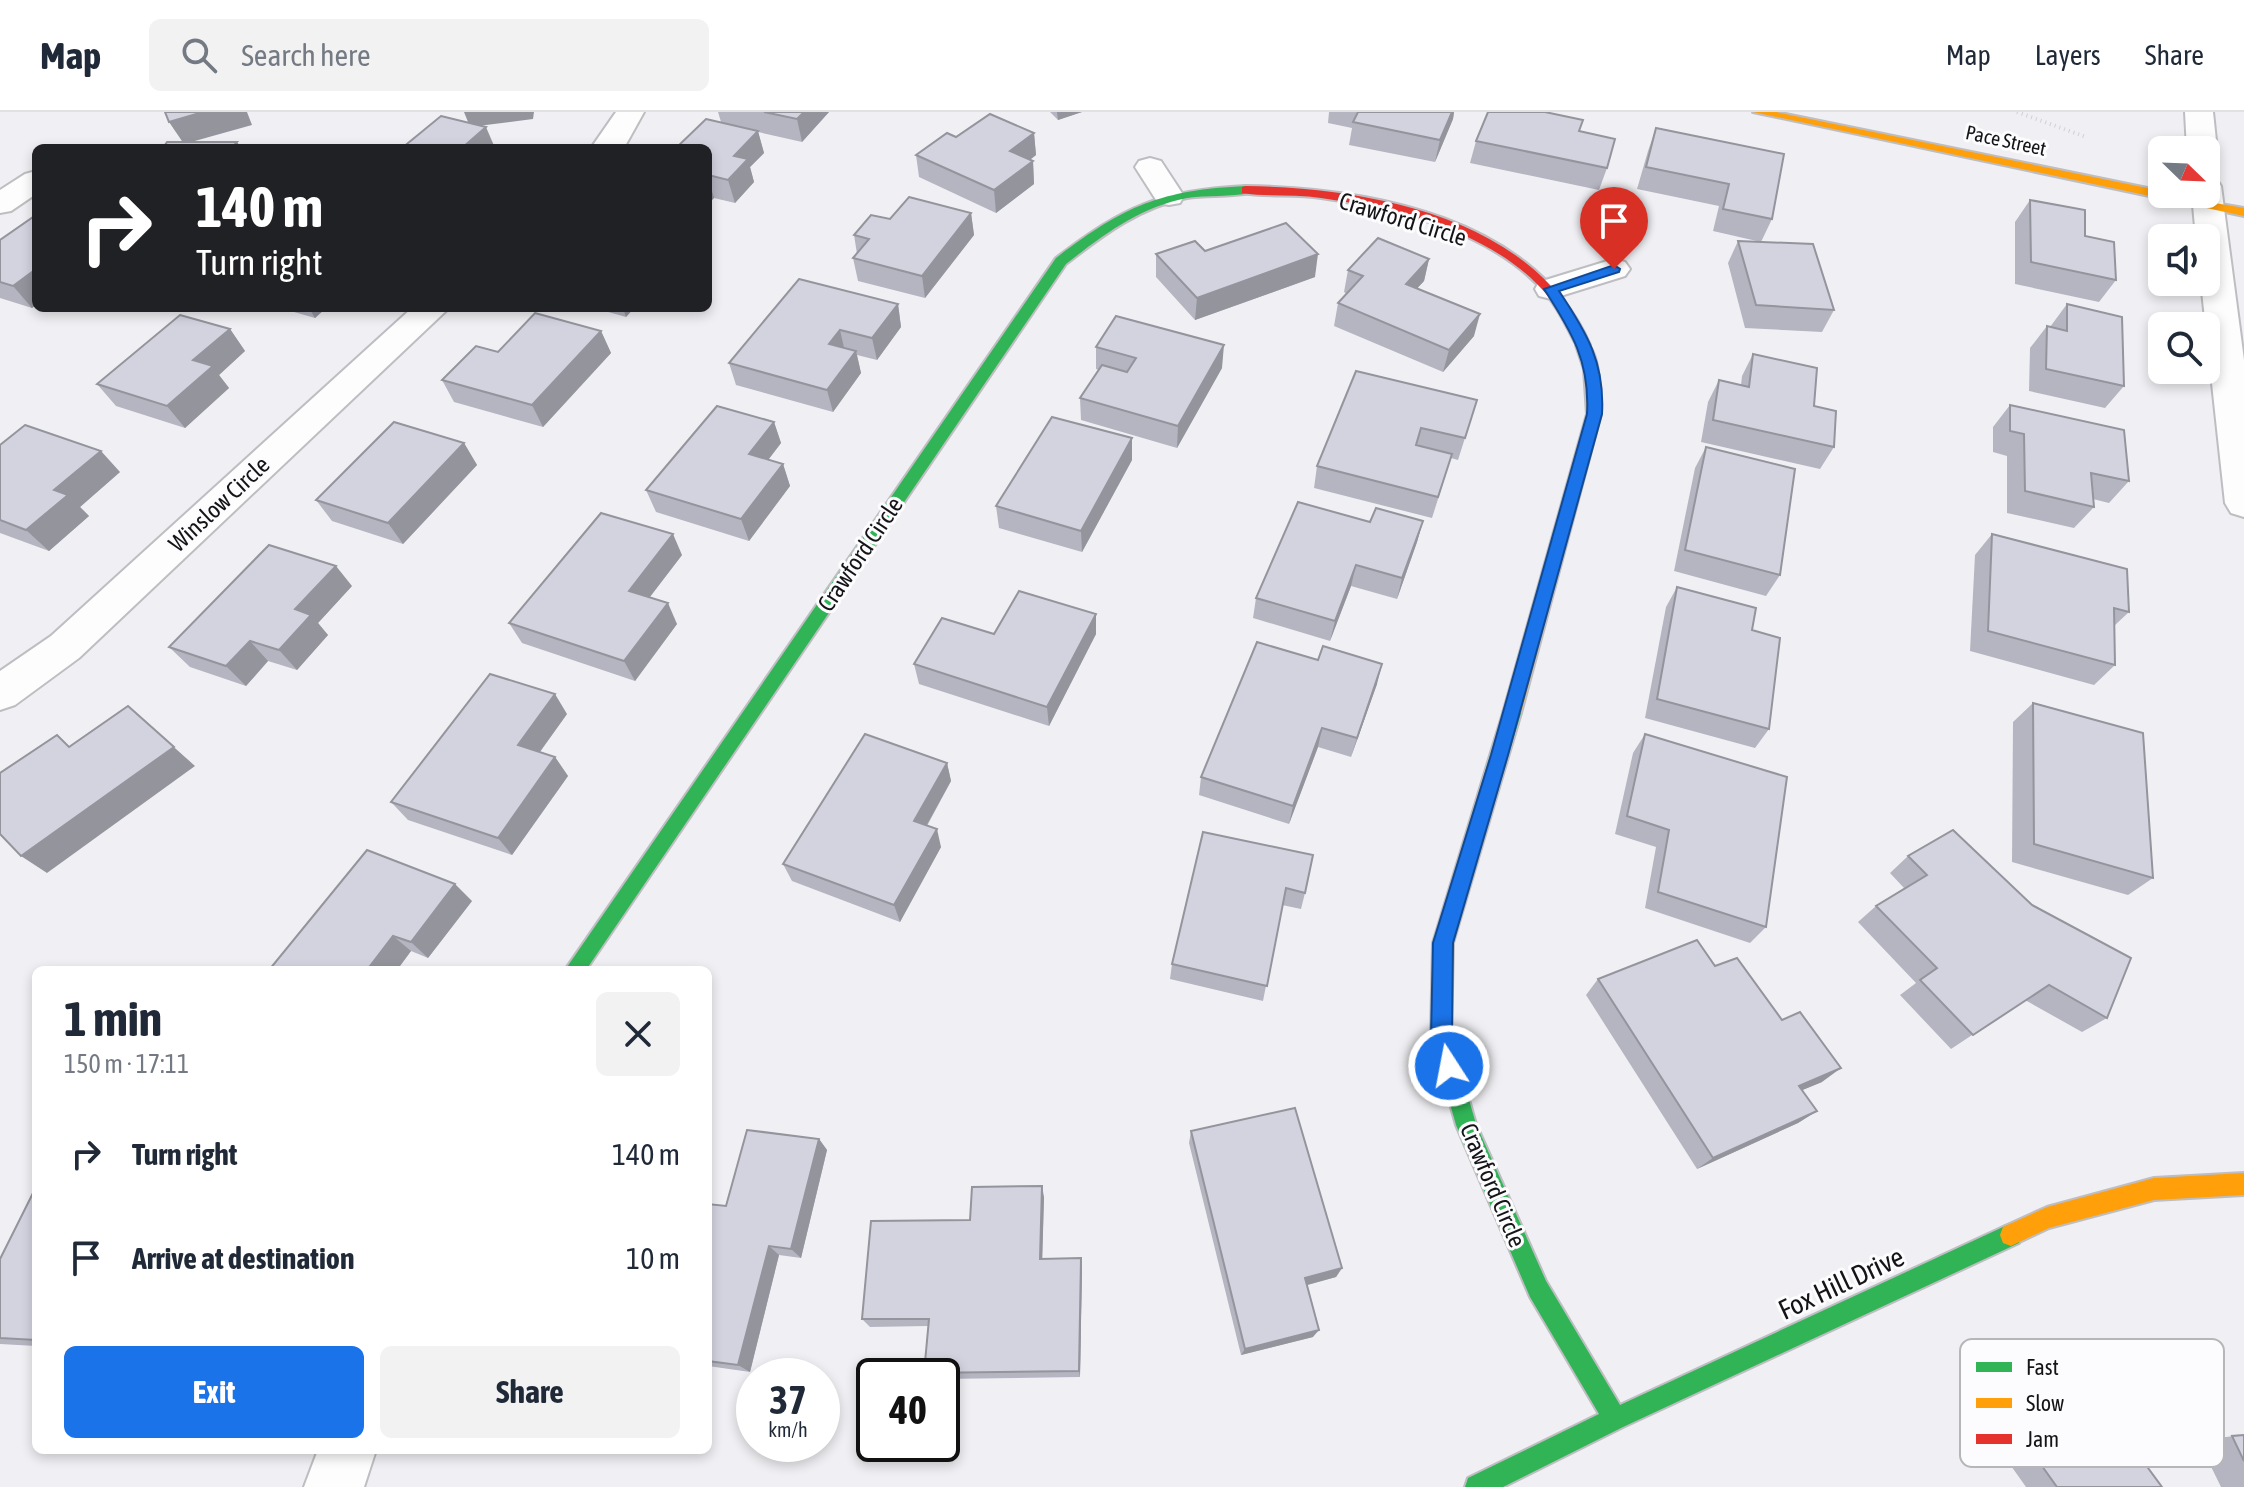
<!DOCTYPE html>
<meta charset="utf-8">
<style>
body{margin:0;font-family:"Asap Condensed",sans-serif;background:#f2f2f3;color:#1f2937;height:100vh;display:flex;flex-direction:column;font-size:30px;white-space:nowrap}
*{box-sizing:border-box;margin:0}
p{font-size:26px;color:#747a83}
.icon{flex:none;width:44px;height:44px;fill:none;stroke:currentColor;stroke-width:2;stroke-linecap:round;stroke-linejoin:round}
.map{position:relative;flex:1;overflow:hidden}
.side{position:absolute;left:32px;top:854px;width:680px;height:488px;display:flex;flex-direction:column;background:#fff;border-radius:12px;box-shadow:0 4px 12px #0003}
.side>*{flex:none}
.top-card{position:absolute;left:32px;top:32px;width:680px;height:168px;border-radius:12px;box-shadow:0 4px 12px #0003;background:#202124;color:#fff;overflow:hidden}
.needle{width:52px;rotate:113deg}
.buttons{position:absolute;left:2148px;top:24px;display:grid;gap:16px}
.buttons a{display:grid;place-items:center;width:72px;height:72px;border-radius:12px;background:#fff;box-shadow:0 4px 12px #0003;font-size:40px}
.speed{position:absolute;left:736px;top:1246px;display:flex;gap:16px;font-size:40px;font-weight:700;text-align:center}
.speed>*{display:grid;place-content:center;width:104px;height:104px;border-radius:50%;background:#fff;box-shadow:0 4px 12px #0003;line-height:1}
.speed small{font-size:20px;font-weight:400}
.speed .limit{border:4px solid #111;border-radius:12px;background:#fff;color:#111}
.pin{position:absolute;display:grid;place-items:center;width:68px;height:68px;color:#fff;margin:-82px -34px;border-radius:50% 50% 50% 0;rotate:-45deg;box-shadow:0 0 8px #0007}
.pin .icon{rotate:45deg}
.me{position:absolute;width:88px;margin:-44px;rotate:349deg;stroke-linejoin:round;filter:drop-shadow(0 0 6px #0008)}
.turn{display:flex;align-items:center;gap:28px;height:168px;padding:0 32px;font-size:36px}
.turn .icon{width:104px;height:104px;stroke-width:2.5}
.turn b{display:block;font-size:56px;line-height:68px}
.round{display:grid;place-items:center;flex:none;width:84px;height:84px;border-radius:12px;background:#f2f2f3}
.overview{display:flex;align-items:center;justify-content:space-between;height:136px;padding:0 32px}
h1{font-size:48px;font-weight:700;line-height:60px}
.cta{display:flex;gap:16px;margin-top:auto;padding:16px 32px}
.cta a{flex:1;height:92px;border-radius:12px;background:#1a73e8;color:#fff;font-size:32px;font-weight:700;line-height:92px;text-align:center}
.cta a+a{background:#f2f2f3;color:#1f2937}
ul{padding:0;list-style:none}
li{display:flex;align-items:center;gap:24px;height:104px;padding:0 32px}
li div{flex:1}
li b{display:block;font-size:30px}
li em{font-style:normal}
header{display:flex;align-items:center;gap:48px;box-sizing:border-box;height:112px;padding:0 40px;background:#fff;border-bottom:2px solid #e0e1e3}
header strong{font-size:38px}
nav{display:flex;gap:44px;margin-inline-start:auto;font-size:28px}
.search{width:560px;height:72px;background:#f2f2f3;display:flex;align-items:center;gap:20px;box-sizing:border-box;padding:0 28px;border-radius:12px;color:#747a83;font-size:30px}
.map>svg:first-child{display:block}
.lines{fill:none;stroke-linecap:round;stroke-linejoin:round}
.street-casing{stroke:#bebec2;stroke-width:4}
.fast-casing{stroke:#bebec2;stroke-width:4}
.slow-casing{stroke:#bebec2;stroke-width:4}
.jam-casing{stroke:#bebec2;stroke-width:4}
.path{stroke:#d1d1d1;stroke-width:4;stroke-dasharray:1 4;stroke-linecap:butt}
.street{fill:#fdfdfd;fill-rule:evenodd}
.fast{fill:#30b455;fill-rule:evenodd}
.slow{fill:#ff9f0a;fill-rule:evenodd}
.jam{fill:#e5322d;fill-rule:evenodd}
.wall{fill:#b5b5c1}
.shaded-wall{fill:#94949d}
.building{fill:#d3d3e0;stroke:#94949d;stroke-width:2}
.route{fill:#1a73e8;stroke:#114b97;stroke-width:2}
.labels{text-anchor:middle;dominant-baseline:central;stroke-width:6;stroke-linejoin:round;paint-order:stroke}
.far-street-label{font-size:20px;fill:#141417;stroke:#fcfcfe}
.street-label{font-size:24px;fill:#141417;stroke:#fcfcfe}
.near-street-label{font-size:28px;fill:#141417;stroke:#fcfcfe}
.key{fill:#fcfcfe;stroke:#b6b6b9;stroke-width:2}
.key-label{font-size:22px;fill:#141417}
</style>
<header>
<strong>Map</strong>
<div class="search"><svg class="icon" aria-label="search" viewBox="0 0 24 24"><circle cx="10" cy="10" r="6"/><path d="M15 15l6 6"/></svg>Search here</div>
<nav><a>Map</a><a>Layers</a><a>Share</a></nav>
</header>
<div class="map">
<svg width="2244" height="1375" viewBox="0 0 2244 1375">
<rect width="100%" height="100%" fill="#f0f0f4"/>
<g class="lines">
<g class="street-casing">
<g id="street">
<polygon points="616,0 644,0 624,36 591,36"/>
<polygon points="2185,0 2213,0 2217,38 2212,44 2206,46 2206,38 2187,38"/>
<polygon points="1150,46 1161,49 1184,84 1180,91 1169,93 1158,91 1135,55 1139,49"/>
<polygon points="36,59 36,82 11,99 0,101 0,78 25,62"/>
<polygon points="2206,65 2217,68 2221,74 2244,248 2244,405 2231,401 2225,391 2201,170 2206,170 2206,126 2196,126 2192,82 2206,82"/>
<polygon points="1614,147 1625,150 1630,157 1625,164 1551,187 1539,184 1535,177 1539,170"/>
<polygon points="412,196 449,196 79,546 15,593 0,598 0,559 51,524"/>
<polygon points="318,1338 376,1338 364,1375 304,1375"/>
</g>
</g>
<g class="fast-casing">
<g id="fast">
<path d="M1246,74L1250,75V81C1230,85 1208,83 1187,86C1140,95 1103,123 1066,152L586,858H565L1056,146C1124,94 1160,78 1246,74Z"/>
<polygon points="1512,594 1521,601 1453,831 1451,925 1476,1012 1546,1169 1620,1293 2003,1115 2011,1112 2019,1115 2022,1123 2019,1131 1623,1315 1503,1375 1465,1375 1468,1366 1599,1302 1530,1185 1456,1013 1431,925 1433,831 1503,601"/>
</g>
</g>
<g class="slow-casing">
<g id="slow">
<polygon points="1753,0 1776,0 2162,79 2162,82 2244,96 2244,104"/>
<path d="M1583,228C1601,237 1600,284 1601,302L1521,601L1512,608L1503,601L1587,302L1584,257L1576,233Z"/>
<polygon points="2244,1061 2244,1083 2154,1088 2049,1116 2011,1134 2003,1131 2000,1123 2003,1115 2047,1095 2154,1066"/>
</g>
</g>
<g class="jam-casing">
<path id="jam" d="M1246,74C1371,76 1534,105 1590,233L1588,236H1578C1568,218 1561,200 1547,183C1494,120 1399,97 1321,86C1295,82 1267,85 1242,81V75Z"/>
</g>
<polyline class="path" points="2017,0 2086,25"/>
<use href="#street" class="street"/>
<use href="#fast" class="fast"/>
<use href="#slow" class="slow"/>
<use href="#jam" class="jam"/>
</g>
<g class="wall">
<polygon points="718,0 829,0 802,30 758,20 764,41 750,55 754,70 735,91 714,86 708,92 708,36 721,10"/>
<polygon points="1050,0 1082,0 1058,8"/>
<polygon points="1329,0 1454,0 1453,7 1435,50 1349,33 1352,16 1328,11"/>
<polygon points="1656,16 1784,42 1772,107 1761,130 1713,119 1719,94 1637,77 1648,39"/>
<polygon points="1579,19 1607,56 1599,78 1470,51 1476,29"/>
<polygon points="1034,21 1036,43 1030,48 1033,49 1034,72 996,101 919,65 916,43 956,25"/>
<polygon points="2030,88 2085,124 2116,168 2099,190 2015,172 2015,110"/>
<polygon points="971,101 974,123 925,186 858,169 853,146 857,142 854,123 890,107"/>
<polygon points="36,103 36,193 32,196 0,186 0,128"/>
<polygon points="1738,129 1834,198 1822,220 1745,216 1728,151"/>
<polygon points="1205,139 1315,165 1195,208 1156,165 1156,142"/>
<polygon points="1429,147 1424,169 1417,176 1474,224 1443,260 1334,214 1338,191 1347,182 1344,180 1348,158"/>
<polygon points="898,192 901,215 877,248 857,243 861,261 833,300 736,273 729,251"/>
<polygon points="2067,192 2124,274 2105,296 2029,279 2030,236 2047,214 2050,215"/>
<polygon points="280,196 326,196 315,206"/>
<polygon points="594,196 634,196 626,205"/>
<polygon points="230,217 245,239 219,263 229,276 185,316 116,294 97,272"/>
<polygon points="601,219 611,241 543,315 454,290 442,268"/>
<polygon points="1096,235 1222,256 1177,336 1081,308 1080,286 1099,258 1096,257"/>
<polygon points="1753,242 1814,294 1834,335 1820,357 1701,330 1708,290 1719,268 1741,273 1742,264"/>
<polygon points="1477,288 1458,348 1451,346 1432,406 1314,376 1317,354"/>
<polygon points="2010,293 2129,369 2109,391 2093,387 2094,395 2074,416 2007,401 2007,344 1993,340 1993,315"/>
<polygon points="774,310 781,331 768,348 783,352 790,374 749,429 656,400 646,378"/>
<polygon points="464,331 477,353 403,432 332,409 316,388"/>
<polygon points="0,333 120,360 80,395 89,404 49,439 0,421"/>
<polygon points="1706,335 1780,463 1766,484 1674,459 1695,356"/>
<polygon points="1132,348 1082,440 999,416 996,394"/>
<polygon points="1423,409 1417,430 1397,487 1351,474 1330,529 1253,506 1256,486 1370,410"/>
<polygon points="1992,422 2129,500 2114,514 2115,553 2094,573 1970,539 1975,443"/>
<polygon points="682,443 650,485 677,512 635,569 522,531 509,511"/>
<polygon points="352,474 318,511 328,523 297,558 268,549 246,574 190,555 169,535"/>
<polygon points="1677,475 1752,518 1769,617 1755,636 1645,606 1666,495"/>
<polygon points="1096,502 1096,522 1049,614 919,572 914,552 994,522"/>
<polygon points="1318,548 1377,572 1351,645 1318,635 1289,712 1199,683 1201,665"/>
<polygon points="2033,591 2153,766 2128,783 2012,750 2013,610"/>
<polygon points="567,602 540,640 555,645 568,664 512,743 408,708 391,690"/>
<polygon points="1645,622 1766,815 1750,831 1645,796 1656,735 1615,722 1633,641"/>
<polygon points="947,651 951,669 927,714 941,735 900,810 792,769 783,752"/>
<polygon points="1203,720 1305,781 1301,797 1282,793 1263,889 1170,867 1172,852"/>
<polygon points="1908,744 2107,906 2082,920 2025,888 1951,937 1900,883 1916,871 1858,810 1876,794 1904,776 1890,761"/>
<polygon points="472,789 428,846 411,839 397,858 269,858"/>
<polygon points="1715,854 1822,970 1802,978 1817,999 1798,1011 1697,1057 1586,883 1598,867"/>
<polygon points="1191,1019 1342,1156 1336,1165 1307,1173 1313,1225 1241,1243 1189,1031"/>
<polygon points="819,1027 827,1038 801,1146 779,1143 750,1260 708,1254 708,1092 726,1094"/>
<polygon points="36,1075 36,1234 0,1232 0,1147"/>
<polygon points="1044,1085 1042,1147 1081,1146 1082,1155 1080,1265 942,1267 942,1264 927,1264 924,1261 928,1214 870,1215 862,1207 970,1108"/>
<polygon points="2107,1300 2162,1375 2026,1375 2004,1344 2077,1305"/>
<polygon points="2244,1323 2244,1375 2221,1375 2198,1328"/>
</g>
<g class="shaded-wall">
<polygon points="203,0 247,0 252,13 184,32 169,10"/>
<polygon points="464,0 534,0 533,7 470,15"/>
<polygon points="804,0 829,0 802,30 797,7"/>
<polygon points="1057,0 1082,0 1058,8"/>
<polygon points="1452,0 1454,0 1453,7 1435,50 1440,28"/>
<polygon points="486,15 495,36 462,36"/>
<polygon points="758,19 764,41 750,55 754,70 735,91 728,68 734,44"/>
<polygon points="1034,21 1036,43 1011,62 1010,39"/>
<polygon points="237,30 241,36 232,36"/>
<polygon points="1033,49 1034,72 996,101 994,78"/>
<polygon points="708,65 714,86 708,92"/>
<polygon points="971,101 974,123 925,186 922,164"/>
<polygon points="1318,142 1315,165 1195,208 1197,186"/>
<polygon points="1429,147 1424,169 1401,194 1406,172"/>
<polygon points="36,157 36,193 32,196 13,174"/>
<polygon points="898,192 901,215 877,248 872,226"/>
<polygon points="309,196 326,196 315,206"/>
<polygon points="623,196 634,196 626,205"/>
<polygon points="1480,202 1474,224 1443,260 1449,238"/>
<polygon points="230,217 245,239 219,263 229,276 185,316 167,294 193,248"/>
<polygon points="840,218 845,240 829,232"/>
<polygon points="601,219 611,241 543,315 532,293"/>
<polygon points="1224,233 1222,256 1177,336 1178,314"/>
<polygon points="856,239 861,261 833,300 827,278"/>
<polygon points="774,310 781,331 756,364 749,342"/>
<polygon points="1132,326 1132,348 1082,440 1081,419"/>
<polygon points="464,331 477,353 403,432 388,411"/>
<polygon points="101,339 120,360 80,395 89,404 49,439 26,418 54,378"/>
<polygon points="783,352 790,374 749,429 741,407"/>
<polygon points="1423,409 1417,430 1397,487 1402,466"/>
<polygon points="673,422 682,443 639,499 629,479"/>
<polygon points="1356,453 1351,474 1330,529 1335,509"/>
<polygon points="336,454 352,474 318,511 328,523 297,558 279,538 295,497"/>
<polygon points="668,491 677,512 635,569 624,549"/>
<polygon points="1096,502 1096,522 1049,614 1047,595"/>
<polygon points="250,529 268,549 246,574 226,554"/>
<polygon points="1382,552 1377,572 1351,645 1357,626"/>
<polygon points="555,582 567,602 531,652 518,633"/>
<polygon points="128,594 195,654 47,761 21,744"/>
<polygon points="1322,616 1318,635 1289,712 1293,694"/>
<polygon points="555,645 568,664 512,743 498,726"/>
<polygon points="947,651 951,669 919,727 914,709"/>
<polygon points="937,717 941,735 900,810 894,793"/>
<polygon points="455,772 472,789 428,846 411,830"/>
<polygon points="393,824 411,839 397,858 367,858"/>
<polygon points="1841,956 1822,970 1781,987 1799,974"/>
<polygon points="1817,999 1798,1011 1697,1057 1713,1046"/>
<polygon points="819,1027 827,1038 801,1146 791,1137"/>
<polygon points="1042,1074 1044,1085 1042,1156 1040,1147"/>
<polygon points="769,1134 779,1143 750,1260 738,1253"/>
<polygon points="1081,1146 1082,1155 1080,1265 1079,1259"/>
<polygon points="1342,1156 1336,1165 1300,1175 1305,1166"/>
<polygon points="1319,1218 1313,1225 1241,1243 1245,1237"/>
</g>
<g class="building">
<polygon points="165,0 203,0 169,10"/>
<polygon points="764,0 804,0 797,7"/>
<polygon points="1358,0 1452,0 1440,28 1353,10"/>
<polygon points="1488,0 1545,0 1583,8 1579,19 1615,27 1607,56 1476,29"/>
<polygon points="990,2 1034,21 1010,39 1033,49 994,78 916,43 947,21 956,25"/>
<polygon points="441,4 486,15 462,36 402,36"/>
<polygon points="706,7 758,19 734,44 748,47 728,68 708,63 708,36 676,36"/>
<polygon points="1656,16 1784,42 1772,107 1723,97 1729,72 1646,55"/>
<polygon points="167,30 237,30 232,36 163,36"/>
<polygon points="909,85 971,101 922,164 853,146 869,127 854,123 871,103 890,107"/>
<polygon points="2030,88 2085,98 2085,124 2114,130 2116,168 2031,150"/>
<polygon points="36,103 36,157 13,174 0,170 0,128"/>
<polygon points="1286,111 1318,142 1197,186 1156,142 1195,129 1205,139"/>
<polygon points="1378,126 1429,147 1406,172 1480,202 1449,238 1338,191 1363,164 1348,158"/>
<polygon points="1738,129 1813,132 1834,198 1756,193"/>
<polygon points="799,167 898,192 872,226 840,218 829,232 856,239 827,278 729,251"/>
<polygon points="2067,192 2122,205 2124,274 2046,257 2047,214 2067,219"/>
<polygon points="535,201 601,219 532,293 442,268 476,234 498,240"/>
<polygon points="180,203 230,217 193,248 213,254 167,294 97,272"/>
<polygon points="1116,204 1224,233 1178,314 1080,286 1102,253 1127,260 1136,246 1096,235"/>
<polygon points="1753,242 1817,256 1814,294 1836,299 1834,335 1713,308 1719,268 1749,275"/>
<polygon points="1356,259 1477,288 1465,326 1421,316 1416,333 1452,342 1438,385 1317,354"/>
<polygon points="2010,293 2124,318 2129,369 2091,361 2094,395 2025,379 2024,322 2010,319"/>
<polygon points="717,294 774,310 749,342 783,352 741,407 646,378"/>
<polygon points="1052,305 1132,326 1081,419 996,394"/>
<polygon points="394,310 464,331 388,411 316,388"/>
<polygon points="25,313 101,339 54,378 68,383 26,418 0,408 0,333"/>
<polygon points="1706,335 1795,357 1780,463 1685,438"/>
<polygon points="1298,390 1370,410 1376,396 1423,409 1402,466 1356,453 1335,509 1256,486"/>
<polygon points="601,401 673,422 629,479 668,491 624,549 509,511"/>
<polygon points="1992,422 2127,457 2129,500 2114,496 2115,553 1988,519"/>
<polygon points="269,433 336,454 295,497 311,503 279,538 250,529 226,554 169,535"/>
<polygon points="1677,475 1756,496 1752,518 1780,526 1769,617 1657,587"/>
<polygon points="1019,479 1096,502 1047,595 914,552 942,506 994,522"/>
<polygon points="1257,530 1318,548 1323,534 1382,552 1357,626 1322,616 1293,694 1201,665"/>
<polygon points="490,562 555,582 518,633 555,645 498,726 391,690"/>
<polygon points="2033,591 2143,621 2153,766 2034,732"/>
<polygon points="128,594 174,635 21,744 0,722 0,661 57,623 69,635"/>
<polygon points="865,622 947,651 914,709 937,717 894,793 783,752"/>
<polygon points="1645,622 1787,665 1766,815 1658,780 1669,718 1627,704"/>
<polygon points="1953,718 2032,793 2131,846 2107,906 2049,873 1973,923 1920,868 1937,856 1876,794 1927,763 1908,744"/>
<polygon points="1203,720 1313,743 1305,781 1286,776 1267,874 1172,852"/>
<polygon points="367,738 455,772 411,830 393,824 367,858 269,858"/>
<polygon points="1697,828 1715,854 1737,846 1782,908 1800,900 1841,956 1799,974 1817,999 1713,1046 1598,867"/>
<polygon points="1295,996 1342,1156 1305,1166 1319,1218 1245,1237 1191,1019"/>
<polygon points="747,1018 819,1027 791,1137 769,1134 738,1253 708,1249 708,1092 726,1094"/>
<polygon points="1042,1074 1040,1147 1081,1146 1079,1259 924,1261 929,1207 862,1207 871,1109 970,1108 972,1075"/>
<polygon points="36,1075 36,1228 0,1226 0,1147"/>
<polygon points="2107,1300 2162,1375 2057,1375 2032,1340"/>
<polygon points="2244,1323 2244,1349 2232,1324"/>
</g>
<path class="route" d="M1614,153L1620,157L1619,160L1559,179C1587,221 1605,251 1602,302L1508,643L1453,831L1452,925L1460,954L1457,961L1449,964L1442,961L1431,925L1433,831L1491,643L1587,302C1590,250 1572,220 1544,177Z"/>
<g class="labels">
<g class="far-street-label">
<text transform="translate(2006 28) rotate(12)">Pace Street</text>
</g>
<g class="street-label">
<text transform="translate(1403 107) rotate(17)">Crawford Circle</text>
<text transform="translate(219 392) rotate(-43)">Winslow Circle</text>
<text transform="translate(860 442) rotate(-56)">Crawford Circle</text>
<text transform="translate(1493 1073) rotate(67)">Crawford Circle</text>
</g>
<g class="near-street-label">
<text transform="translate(1841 1171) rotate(-25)">Fox Hill Drive</text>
</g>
</g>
<rect x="1960" y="1227" width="264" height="128" rx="12" class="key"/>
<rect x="1976" y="1250" width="36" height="10" fill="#30b455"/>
<rect x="1976" y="1286" width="36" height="10" fill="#ff9f0a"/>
<rect x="1976" y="1322" width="36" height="10" fill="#e5322d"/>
<g class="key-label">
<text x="2026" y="1263">Fast</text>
<text x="2026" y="1299">Slow</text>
<text x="2026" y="1335">Jam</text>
</g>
</svg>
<div class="buttons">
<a><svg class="needle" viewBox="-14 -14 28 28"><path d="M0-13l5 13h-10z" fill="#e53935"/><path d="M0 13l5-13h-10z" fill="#747a83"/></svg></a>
<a><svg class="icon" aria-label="sound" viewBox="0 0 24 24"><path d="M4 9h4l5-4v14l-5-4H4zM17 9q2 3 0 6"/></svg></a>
<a><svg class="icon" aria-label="search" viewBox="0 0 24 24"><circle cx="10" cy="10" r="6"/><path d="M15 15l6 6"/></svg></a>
</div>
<div class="speed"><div>37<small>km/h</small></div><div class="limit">40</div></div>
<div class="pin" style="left:1614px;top:157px;background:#d93025"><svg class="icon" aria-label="arrive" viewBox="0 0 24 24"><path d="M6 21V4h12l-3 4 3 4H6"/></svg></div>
<svg class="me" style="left:1449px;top:954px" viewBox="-20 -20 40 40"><circle r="17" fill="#1a73e8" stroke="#fff" stroke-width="3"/><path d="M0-11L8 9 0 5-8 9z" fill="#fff"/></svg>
<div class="top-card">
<div class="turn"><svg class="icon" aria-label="right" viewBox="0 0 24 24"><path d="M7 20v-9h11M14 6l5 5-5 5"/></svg><div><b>140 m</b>Turn right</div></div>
</div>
<section class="side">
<div class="overview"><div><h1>1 min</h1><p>150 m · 17:11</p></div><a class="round"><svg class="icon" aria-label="close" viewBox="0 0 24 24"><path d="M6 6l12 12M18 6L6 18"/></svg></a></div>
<ul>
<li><svg class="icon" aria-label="right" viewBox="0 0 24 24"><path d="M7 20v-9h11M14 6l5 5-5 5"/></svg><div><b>Turn right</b></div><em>140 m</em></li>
<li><svg class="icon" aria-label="arrive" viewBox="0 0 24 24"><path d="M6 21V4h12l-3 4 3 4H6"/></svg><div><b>Arrive at destination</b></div><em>10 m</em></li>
</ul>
<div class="cta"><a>Exit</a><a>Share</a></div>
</section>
</div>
